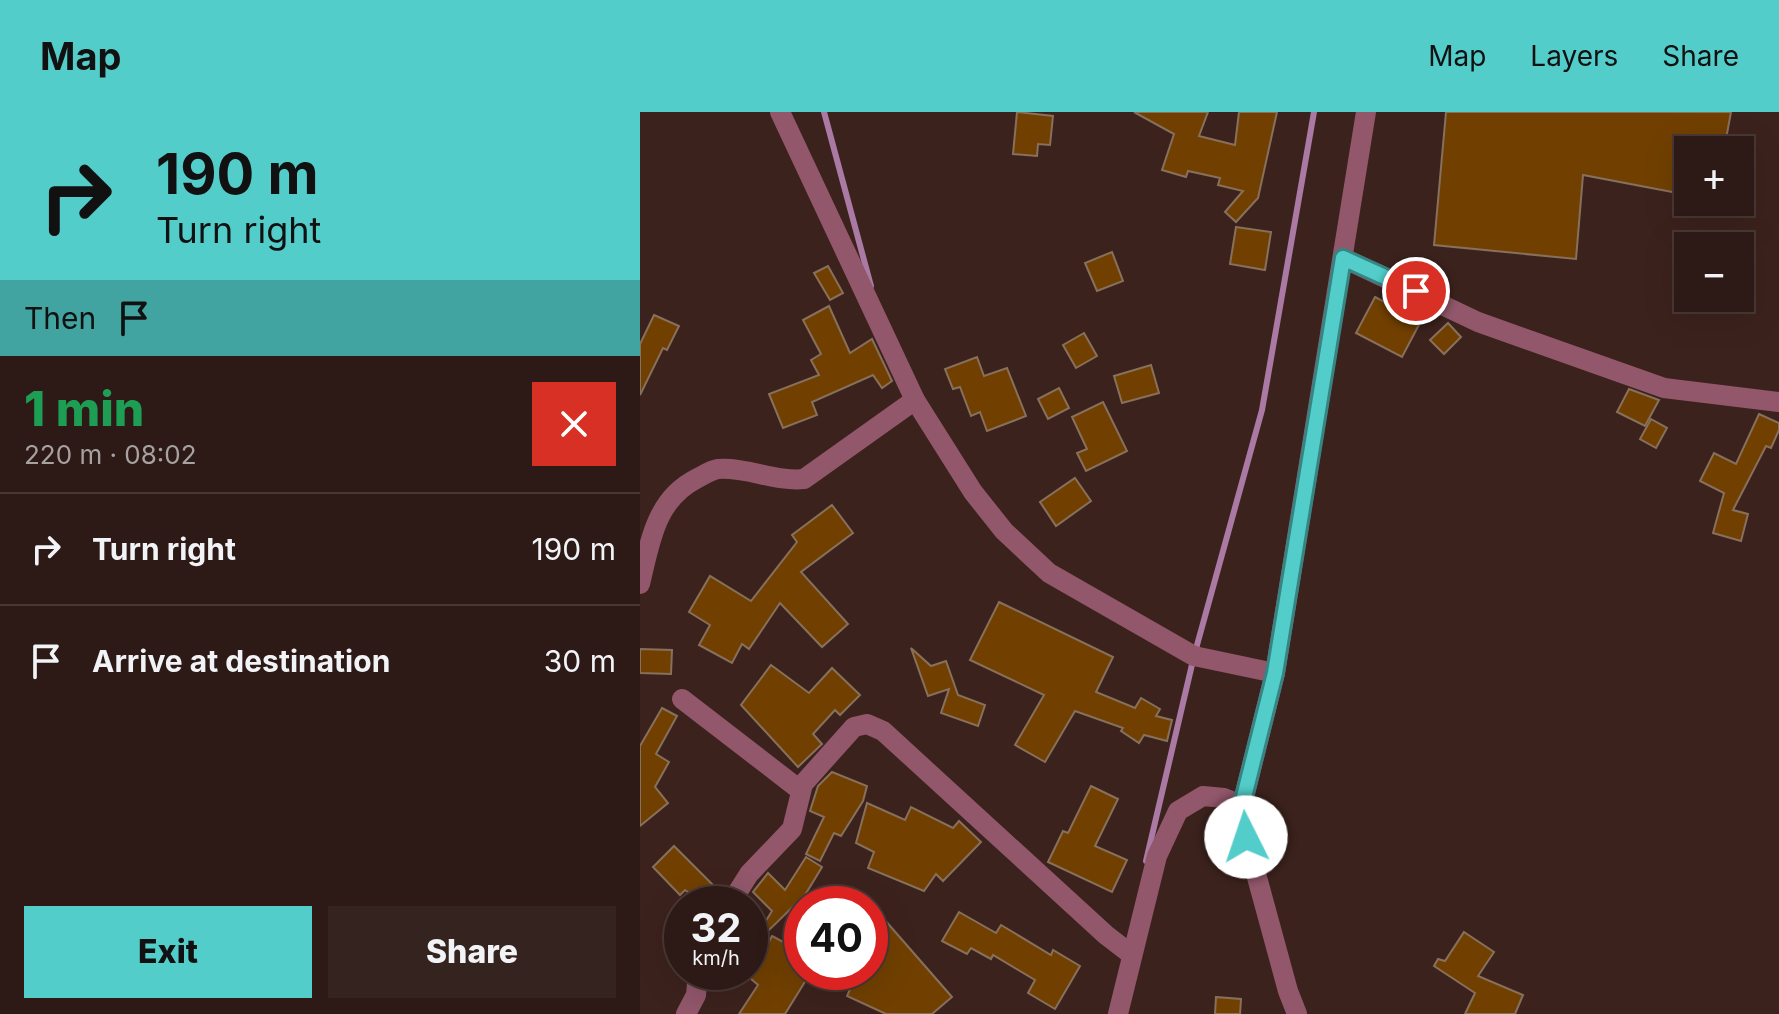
<!DOCTYPE html>
<meta charset="utf-8">
<style>
body{margin:0;font-family:Inter,sans-serif;background:#35231f;color:#f1f3f6;height:100vh;display:flex;flex-direction:column;font-size:30px;white-space:nowrap}
*{box-sizing:border-box;margin:0}
p{font-size:26px;color:#a7a1a1}
.icon{flex:none;width:44px;height:44px;fill:none;stroke:currentColor;stroke-width:2;stroke-linecap:round;stroke-linejoin:round}
.map{position:relative;flex:1;overflow:hidden}
.details{display:flex;flex-direction:column;background:#2d1a16;width:640px}
.details>*{flex:none}
.guide{background:#53cdca;color:#111;overflow:hidden}
.buttons{position:absolute;left:1034px;top:24px;display:grid;gap:16px}
.buttons a{display:grid;place-items:center;width:80px;height:80px;border-radius:0px;background:#2d1a16;box-shadow:0 8px 32px #0002,0 0 0 2px #483835;font-size:40px}
.speed{position:absolute;left:24px;top:774px;display:flex;gap:16px;font-size:40px;font-weight:700;text-align:center}
.speed>*{display:grid;place-content:center;width:104px;height:104px;border-radius:50%;background:#2d1a16;box-shadow:0 8px 32px #0002,0 0 0 2px #483835;line-height:1}
.speed small{font-size:20px;font-weight:400}
.speed .limit{border:12px solid #d22;background:#fff;color:#111}
.pin{position:absolute;display:grid;place-items:center;width:68px;height:68px;color:#fff;margin:-34px;border:4px solid #fff;border-radius:50%;box-shadow:0 2px 8px #0007}
.me{position:absolute;width:88px;margin:-44px;rotate:356deg;stroke-linejoin:round;filter:drop-shadow(0 0 6px #0008)}
.turn{display:flex;align-items:center;gap:28px;height:168px;padding:0 24px;font-size:36px}
.turn .icon{width:104px;height:104px;stroke-width:2.5}
.turn b{display:block;font-size:56px;line-height:68px}
.then{display:flex;align-items:center;height:76px;padding:0 24px;background:#0003;gap:16px;font-size:30px}
.round{display:grid;place-items:center;flex:none;width:84px;height:84px;border-radius:0px;background:#35231f}
.overview{display:flex;align-items:center;justify-content:space-between;height:136px;padding:0 24px}
h1{font-size:48px;font-weight:800;line-height:60px;color:#1e9e55}
.action{display:flex;gap:16px;margin-top:auto;padding:16px 24px}
.action a{flex:1;height:92px;border-radius:0px;background:#53cdca;color:#111;font-size:32px;font-weight:800;line-height:92px;text-align:center}
.action a+a{background:#35231f;color:#f1f3f6}
ul{padding:0;list-style:none}
li{display:flex;align-items:center;gap:24px;height:112px;padding:0 24px;border-top:2px solid #483835}
li div{flex:1}
li b{display:block;font-size:30px}
li em{font-style:normal}
header{display:flex;align-items:center;gap:48px;box-sizing:border-box;height:112px;padding:0 40px;background:#53cdca;color:#111}
header strong{font-size:38px}
nav{display:flex;gap:44px;margin-inline-start:auto;font-size:28px}
main{display:flex;flex:1;min-height:0}
.map>svg:first-child{display:block}
.lines{fill:none;stroke-linecap:round;stroke-linejoin:round}
.stream{stroke:#aa7aa4;stroke-width:6}
.building{fill:#714001;stroke:#87705c;stroke-width:2}
.minor{stroke:#92576b;stroke-width:20}
.route-casing{stroke:#368583;stroke-width:20}
.route{stroke:#53cdca;stroke-width:14}
</style>
<header>
<strong>Map</strong>
<nav><a>Map</a><a>Layers</a><a>Share</a></nav>
</header>
<main>
<section class="details">
<div class="guide">
<div class="turn"><svg class="icon" aria-label="right" viewBox="0 0 24 24"><path d="M7 20v-9h11M14 6l5 5-5 5"/></svg><div><b>190 m</b>Turn right</div></div>
<div class="then">Then<svg class="icon" aria-label="arrive" viewBox="0 0 24 24"><path d="M6 21V4h12l-3 4 3 4H6"/></svg></div>
</div>
<div class="overview"><div><h1>1 min</h1><p>220 m · 08:02</p></div><a class="round" style="background:#d93025;color:#fff"><svg class="icon" aria-label="close" viewBox="0 0 24 24"><path d="M6 6l12 12M18 6L6 18"/></svg></a></div>
<ul>
<li><svg class="icon" aria-label="right" viewBox="0 0 24 24"><path d="M7 20v-9h11M14 6l5 5-5 5"/></svg><div><b>Turn right</b></div><em>190 m</em></li>
<li><svg class="icon" aria-label="arrive" viewBox="0 0 24 24"><path d="M6 21V4h12l-3 4 3 4H6"/></svg><div><b>Arrive at destination</b></div><em>30 m</em></li>
</ul>
<div class="action"><a>Exit</a><a>Share</a></div>
</section>
<div class="map">
<svg width="1139" height="902" viewBox="0 0 1139 902">
<rect width="100%" height="100%" fill="#3c221d"/>
<g class="lines">
<g class="stream">
<polyline points="184,0 231,174"/>
<polyline points="506,749 554,544 622,298 674,0"/>
</g>
</g>
<g class="building">
<polygon points="377,0 413,4 410,33 398,32 397,44 373,42"/>
<polygon points="494,0 568,0 559,24 595,33 599,0 637,0 618,86 596,110 585,100 603,79 578,73 580,66 548,59 546,65 522,58 534,22"/>
<polygon points="806,0 1091,0 1084,38 1048,38 1048,83 943,63 936,147 794,133"/>
<polygon points="596,115 631,120 625,158 590,152"/>
<polygon points="472,140 483,169 457,179 445,151"/>
<polygon points="188,154 203,181 190,188 174,161"/>
<polygon points="735,185 781,209 762,245 716,221"/>
<polygon points="189,194 210,241 232,227 252,269 242,276 233,263 172,290 177,303 143,316 129,282 179,263 171,248 181,242 163,208"/>
<polygon points="14,203 39,214 27,238 23,236 0,283 0,232"/>
<polygon points="808,211 821,225 804,242 790,228"/>
<polygon points="444,221 457,244 436,256 423,233"/>
<polygon points="337,245 344,264 367,256 386,304 347,319 340,300 331,304 320,275 313,277 305,257"/>
<polygon points="511,253 519,281 482,291 474,264"/>
<polygon points="419,276 429,296 408,307 398,287"/>
<polygon points="989,277 1019,288 1005,314 977,300"/>
<polygon points="463,290 487,339 446,359 437,341 447,337 432,305"/>
<polygon points="1119,302 1139,311 1139,318 1131,336 1126,334 1093,398 1108,402 1101,429 1073,421 1084,381 1060,369 1074,341 1096,352"/>
<polygon points="1011,307 1027,316 1016,336 1000,327"/>
<polygon points="435,366 451,389 416,414 400,390"/>
<polygon points="192,393 213,421 161,460 208,512 182,535 140,491 109,537 102,532 92,551 59,533 70,513 49,500 70,464 111,489 157,430 152,423"/>
<polygon points="359,490 473,545 456,580 495,596 501,586 520,597 516,604 532,608 527,629 504,623 499,631 481,619 483,616 435,599 405,650 375,633 404,583 330,548"/>
<polygon points="271,536 291,554 306,549 318,583 345,593 338,614 301,601 309,577 288,584"/>
<polygon points="0,537 32,538 31,562 0,561"/>
<polygon points="131,553 169,581 192,556 220,583 200,603 195,598 173,622 182,632 158,655 101,593"/>
<polygon points="22,596 37,604 16,642 29,650 15,675 28,691 0,714 0,634"/>
<polygon points="192,660 227,674 223,689 201,724 194,721 180,749 166,742 184,705 170,699 178,674"/>
<polygon points="451,674 478,687 455,734 487,748 472,780 408,750 423,719 428,721"/>
<polygon points="227,691 265,708 271,695 313,716 319,709 341,730 303,769 296,762 284,779 228,756 234,740 216,731"/>
<polygon points="34,734 81,781 77,792 64,792 45,778 40,783 13,755"/>
<polygon points="166,745 182,755 165,783 126,821 121,817 132,799 113,780 128,761 145,778"/>
<polygon points="230,791 312,885 292,902 246,902 207,884 218,860 230,860"/>
<polygon points="319,800 356,821 361,813 411,843 413,838 440,854 415,897 388,881 395,868 353,843 351,847 331,836 327,842 302,829"/>
<polygon points="824,820 854,840 838,864 883,883 875,902 825,902 835,881 794,854 798,847 805,849"/>
<polygon points="132,824 162,840 162,860 171,860 145,902 99,902 118,873 110,866 110,827 124,839"/>
<polygon points="576,885 601,887 600,902 575,902"/>
</g>
<g class="lines">
<g class="minor">
<polyline points="140,0 275,288 333,380 364,419 409,461 554,544 635,561"/>
<polyline points="703,146 838,210 1024,276 1139,290"/>
<path d="M0,472C10,431 15,388 56,367C62,364 71,358 78,357C107,355 136,370 164,367L275,288"/>
<polyline points="42,587 160,678"/>
<polyline points="90,792 109,762 152,717 163,672 214,615 227,612 243,619 466,823 492,843"/>
<polyline points="46,902 56,883 58,860"/>
<polyline points="478,902 517,744 538,699 563,684 584,686 602,693"/>
<polyline points="657,902 648,879 606,725 602,693 635,561 726,0"/>
</g>
</g>
<g class="lines">
<g class="route-casing">
<polyline id="route" points="606,725 602,693 635,561 703,146 776,179"/>
</g>
<use href="#route" class="route"/>
</g>
</svg>
<div class="buttons">
<a>+</a>
<a>−</a>
</div>
<div class="speed"><div>32<small>km/h</small></div><div class="limit">40</div></div>
<div class="pin" style="left:776px;top:179px;background:#d93025"><svg class="icon" aria-label="arrive" viewBox="0 0 24 24"><path d="M6 21V4h12l-3 4 3 4H6"/></svg></div>
<svg class="me" style="left:606px;top:725px" viewBox="-20 -20 40 40"><circle r="19" fill="#fff"/><path d="M0-13L10 11 0 6-10 11z" fill="#53cdca"/></svg>
</div>
</main>
